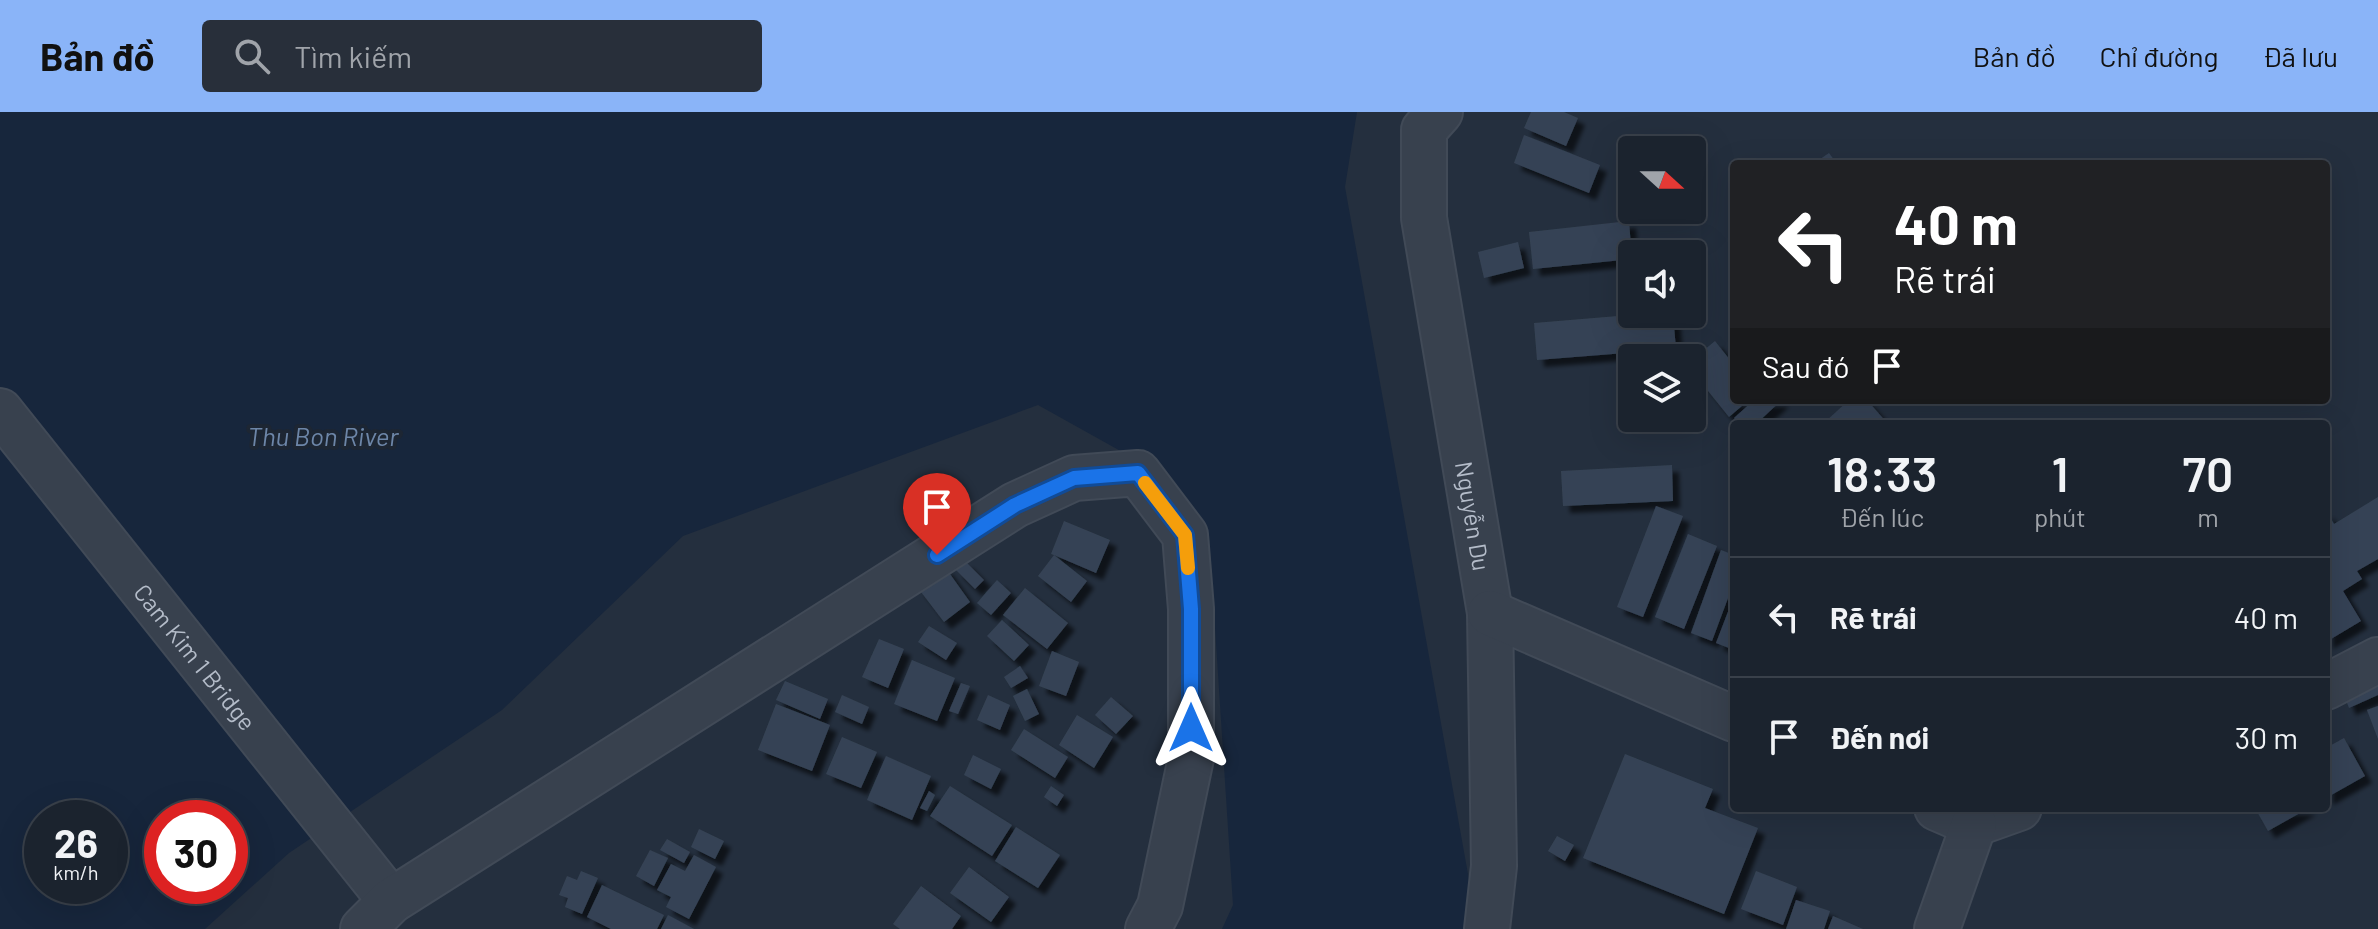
<!DOCTYPE html>
<html lang="vi">
<meta charset="utf-8">
<style>
body{margin:0;font-family:Barlow,sans-serif;background:#282f3a;color:#f1f3f6;height:100vh;display:flex;flex-direction:column;font-size:30px;white-space:nowrap}
*{box-sizing:border-box;margin:0}
p{font-size:26px;color:#a0a4aa}
.icon{flex:none;width:44px;height:44px;fill:none;stroke:currentColor;stroke-width:2;stroke-linecap:round;stroke-linejoin:round}
.map{position:relative;flex:1;overflow:hidden}
.drawer{position:absolute;left:1730px;top:308px;width:600px;height:392px;display:flex;flex-direction:column;background:#1b232e;border-radius:8px;box-shadow:0 8px 32px #0002,0 0 0 2px #39404a}
.drawer>*{flex:none}
.top-card{position:absolute;left:1730px;top:48px;width:600px;height:244px;border-radius:8px;box-shadow:0 8px 32px #0002,0 0 0 2px #39404a;background:#202124;color:#fff;overflow:hidden}
.needle{width:52px;rotate:111deg}
.buttons{position:absolute;left:1618px;top:24px;display:grid;gap:16px}
.buttons a{display:grid;place-items:center;width:88px;height:88px;border-radius:8px;background:#1b232e;box-shadow:0 8px 32px #0002,0 0 0 2px #39404a;font-size:40px}
.speed{position:absolute;left:24px;top:688px;display:flex;gap:16px;font-size:40px;font-weight:700;text-align:center}
.speed>*{display:grid;place-content:center;width:104px;height:104px;border-radius:50%;background:#1b232e;box-shadow:0 8px 32px #0002,0 0 0 2px #39404a;line-height:1}
.speed small{font-size:20px;font-weight:400}
.speed .limit{border:12px solid #d22;background:#fff;color:#111}
.pin{position:absolute;display:grid;place-items:center;width:68px;height:68px;color:#fff;margin:-82px -34px;border-radius:50% 50% 50% 0;rotate:-45deg;box-shadow:0 0 8px #0007}
.pin .icon{rotate:45deg}
.me{position:absolute;width:88px;margin:-44px;rotate:0deg;stroke-linejoin:round;filter:drop-shadow(0 0 6px #0008)}
.turn{display:flex;align-items:center;gap:28px;height:168px;padding:0 32px;font-size:36px}
.turn .icon{width:104px;height:104px;stroke-width:2.5}
.turn b{display:block;font-size:56px;line-height:68px}
.then{display:flex;align-items:center;height:76px;padding:0 32px;background:#0003;gap:16px;font-size:30px}
.eta{display:flex;justify-content:space-evenly;align-items:center;height:136px;text-align:center}
.eta b{font-size:48px;font-weight:600;line-height:56px}
ul{padding:0;list-style:none}
li{display:flex;align-items:center;gap:24px;height:120px;padding:0 32px;border-top:2px solid #39404a}
li div{flex:1}
li b{display:block;font-size:30px}
li em{font-style:normal}
header{display:flex;align-items:center;gap:48px;box-sizing:border-box;height:112px;padding:0 40px;background:#8ab4f8;color:#111}
header strong{font-size:38px}
nav{display:flex;gap:44px;margin-inline-start:auto;font-size:28px}
.search{width:560px;height:72px;background:#282f3a;display:flex;align-items:center;gap:20px;box-sizing:border-box;padding:0 28px;border-radius:8px;color:#a0a4aa;font-size:30px}
.map>svg:first-child{display:block}
.water{fill:#17263c;fill-rule:evenodd}
.building{fill:#364354;filter:url(#shadow)}
.lines{fill:none;stroke-linecap:round;stroke-linejoin:round}
.minor-casing{stroke:#414a57;stroke-width:48}
.minor{stroke:#38414e;stroke-width:44}
.route-casing{stroke:#114b97;stroke-width:20}
.route{stroke:#1a73e8;stroke-width:14}
.slow{stroke:#f59e0b;stroke-width:14}
.labels{text-anchor:middle;dominant-baseline:central;stroke-width:8;stroke-linejoin:round;paint-order:stroke}
.street-label{font-size:24px;fill:#b4bcc9;stroke:#1d2633}
.water-label{font-size:26px;font-style:italic;fill:#6d86a8;stroke:#1d2633}
</style>
<header>
<strong>Bản đồ</strong>
<div class="search"><svg class="icon" aria-label="search" viewBox="0 0 24 24"><circle cx="10" cy="10" r="6"/><path d="M15 15l6 6"/></svg>Tìm kiếm</div>
<nav><a>Bản đồ</a><a>Chỉ đường</a><a>Đã lưu</a></nav>
</header>
<div class="map">
<svg width="2378" height="817" viewBox="0 0 2378 817">
<defs>
<filter id="shadow"><feDropShadow dx="7" dy="7" stdDeviation="2" flood-color="#0009"/></filter>
</defs>
<rect width="100%" height="100%" fill="#242f3e"/>
<path class="water" d="M0,0H1357L1345,75L1473,790L1472,817H1222L1233,793L1209,423L1151,356L1038,293L683,424L502,598L289,741L205,817H0ZM42,706H110V774H42ZM162,706H230V774H162Z"/>
<g class="building">
<polygon points="1531,0 1564,0 1578,6 1566,34 1524,16"/>
<polygon points="1524,23 1600,53 1589,81 1514,51"/>
<polygon points="1829,41 1837,52 1813,52"/>
<polygon points="1629,109 1632,147 1533,157 1529,120"/>
<polygon points="1518,130 1524,156 1484,166 1478,140"/>
<polygon points="1642,202 1673,202 1676,237 1537,248 1534,211"/>
<polygon points="1715,229 1734,253 1734,288 1749,288 1729,305 1692,259 1692,248"/>
<polygon points="1754,288 1782,288 1756,312 1740,312 1734,306"/>
<polygon points="1849,288 1867,288 1888,312 1827,312 1825,310"/>
<polygon points="1672,353 1673,389 1563,394 1561,359"/>
<polygon points="2378,385 2378,447 2357,459 2362,467 2343,479 2361,509 2326,530 2326,398 2334,412"/>
<polygon points="1656,394 1683,404 1643,505 1617,495"/>
<polygon points="1064,409 1110,428 1096,461 1054,443 1087,469 1071,490 1038,464 1054,443 1051,442"/>
<polygon points="1688,422 1717,434 1684,517 1655,505"/>
<polygon points="1721,438 1734,443 1734,470 1712,529 1691,521"/>
<polygon points="965,449 984,468 975,477 956,458"/>
<polygon points="945,455 970,490 944,510 918,476"/>
<polygon points="997,468 1011,481 991,503 977,491"/>
<polygon points="1025,476 1068,511 1047,537 1003,503"/>
<polygon points="1734,484 1734,538 1716,531"/>
<polygon points="1002,508 1029,533 1014,549 987,524"/>
<polygon points="929,514 957,531 946,548 918,530"/>
<polygon points="879,527 904,537 888,576 862,565"/>
<polygon points="1052,539 1079,550 1066,584 1039,574"/>
<polygon points="912,548 955,566 937,609 894,592"/>
<polygon points="1020,554 1028,566 1011,576 1004,565"/>
<polygon points="2378,568 2378,583 2349,596 2344,583"/>
<polygon points="785,569 828,587 820,607 776,588"/>
<polygon points="961,571 970,574 958,602 949,599"/>
<polygon points="1027,577 1039,602 1025,609 1013,584"/>
<polygon points="842,583 869,595 862,612 835,600"/>
<polygon points="988,583 1010,593 1000,618 977,608"/>
<polygon points="1111,585 1133,604 1116,622 1095,603"/>
<polygon points="776,592 830,613 812,659 758,638"/>
<polygon points="2378,594 2378,627 2367,598"/>
<polygon points="1077,603 1113,625 1094,656 1059,633"/>
<polygon points="1024,617 1068,645 1055,666 1011,638"/>
<polygon points="842,625 877,640 861,676 826,662"/>
<polygon points="2344,626 2365,664 2326,686 2326,636"/>
<polygon points="1625,642 1713,677 1705,696 1758,716 1724,802 1583,746"/>
<polygon points="973,643 1001,657 991,677 964,663"/>
<polygon points="886,644 931,664 912,708 867,688"/>
<polygon points="950,674 1012,713 992,744 930,704"/>
<polygon points="1051,674 1064,683 1057,694 1044,685"/>
<polygon points="929,679 935,683 927,699 920,696"/>
<polygon points="2255,696 2309,696 2268,719"/>
<polygon points="1016,715 1060,743 1038,776 995,749"/>
<polygon points="699,717 724,729 715,747 691,735"/>
<polygon points="1557,724 1574,733 1565,749 1548,739"/>
<polygon points="667,727 690,740 684,751 660,738"/>
<polygon points="650,738 668,746 654,774 636,764"/>
<polygon points="694,743 716,755 689,807 666,795 671,785 657,778 671,752 685,759"/>
<polygon points="969,755 1009,785 991,810 950,781"/>
<polygon points="581,759 598,766 582,802 565,795 568,786 559,783 567,764 577,768"/>
<polygon points="1756,759 1797,775 1783,813 1741,797"/>
<polygon points="602,773 664,803 657,817 611,817 587,805"/>
<polygon points="921,774 961,804 952,817 900,817 893,812"/>
<polygon points="1796,788 1830,799 1824,817 1786,817"/>
<polygon points="668,803 694,817 661,817"/>
<polygon points="1833,804 1863,817 1828,817"/>
</g>
<g class="lines">
<g class="minor-casing">
<g id="minor">
<path id="s1" d="M1440,0L1424,18V106L1490,501L1494,754L1487,817"/>
<path id="s2" d="M0,299L391,789"/>
<polyline points="1490,501 1734,607"/>
<polyline points="2326,575 2378,548"/>
<polyline points="1937,696 1974,712 2019,696"/>
<polyline points="363,817 391,789 1015,393 1074,366 1138,361 1185,423 1191,497 1191,646 1160,794 1148,817"/>
<polyline points="1937,817 1974,712"/>
</g>
</g>
<use href="#minor" class="minor"/>
</g>
<g class="lines">
<g class="route-casing">
<polyline id="route" points="937,443 1015,393 1074,366 1138,361 1185,423 1191,497 1191,616"/>
</g>
<use href="#route" class="route"/>
<polyline class="slow" points="1145,371 1185,423 1188,456"/>
</g>
<g class="labels">
<g class="street-label">
<text stroke="none"><textPath href="#s1" startOffset="414">Nguyễn Du</textPath></text>
<text stroke="none"><textPath href="#s2" startOffset="314">Cam Kim 1 Bridge</textPath></text>
</g>
<g class="water-label">
<text x="323" y="323">Thu Bon River</text>
</g>
</g>
</svg>
<div class="buttons">
<a><svg class="needle" viewBox="-14 -14 28 28"><path d="M0-13l5 13h-10z" fill="#e53935"/><path d="M0 13l5-13h-10z" fill="#a0a4aa"/></svg></a>
<a><svg class="icon" aria-label="sound" viewBox="0 0 24 24"><path d="M4 9h4l5-4v14l-5-4H4zM17 9q2 3 0 6"/></svg></a>
<a><svg class="icon" aria-label="layers" viewBox="0 0 24 24"><path d="M12 4l9 5-9 5-9-5zM3 14l9 5 9-5"/></svg></a>
</div>
<div class="speed"><div>26<small>km/h</small></div><div class="limit">30</div></div>
<div class="pin" style="left:937px;top:443px;background:#d93025"><svg class="icon" aria-label="arrive" viewBox="0 0 24 24"><path d="M6 21V4h12l-3 4 3 4H6"/></svg></div>
<svg class="me" style="left:1191px;top:616px" viewBox="-20 -20 40 40"><path d="M0-17L14 15 0 8-14 15z" fill="#1a73e8" stroke="#fff" stroke-width="4"/></svg>
<div class="top-card">
<div class="turn"><svg class="icon" aria-label="left" viewBox="0 0 24 24"><path d="M17 20v-9H6M10 6l-5 5 5 5"/></svg><div><b>40 m</b>Rẽ trái</div></div>
<div class="then">Sau đó<svg class="icon" aria-label="arrive" viewBox="0 0 24 24"><path d="M6 21V4h12l-3 4 3 4H6"/></svg></div>
</div>
<section class="drawer">
<div class="eta">
<div><b>18:33</b><p>Đến lúc</p></div>
<div><b>1</b><p>phút</p></div>
<div><b>70</b><p>m</p></div>
</div>
<ul>
<li><svg class="icon" aria-label="left" viewBox="0 0 24 24"><path d="M17 20v-9H6M10 6l-5 5 5 5"/></svg><div><b>Rẽ trái</b></div><em>40 m</em></li>
<li><svg class="icon" aria-label="arrive" viewBox="0 0 24 24"><path d="M6 21V4h12l-3 4 3 4H6"/></svg><div><b>Đến nơi</b></div><em>30 m</em></li>
</ul>
</section>
</div>
